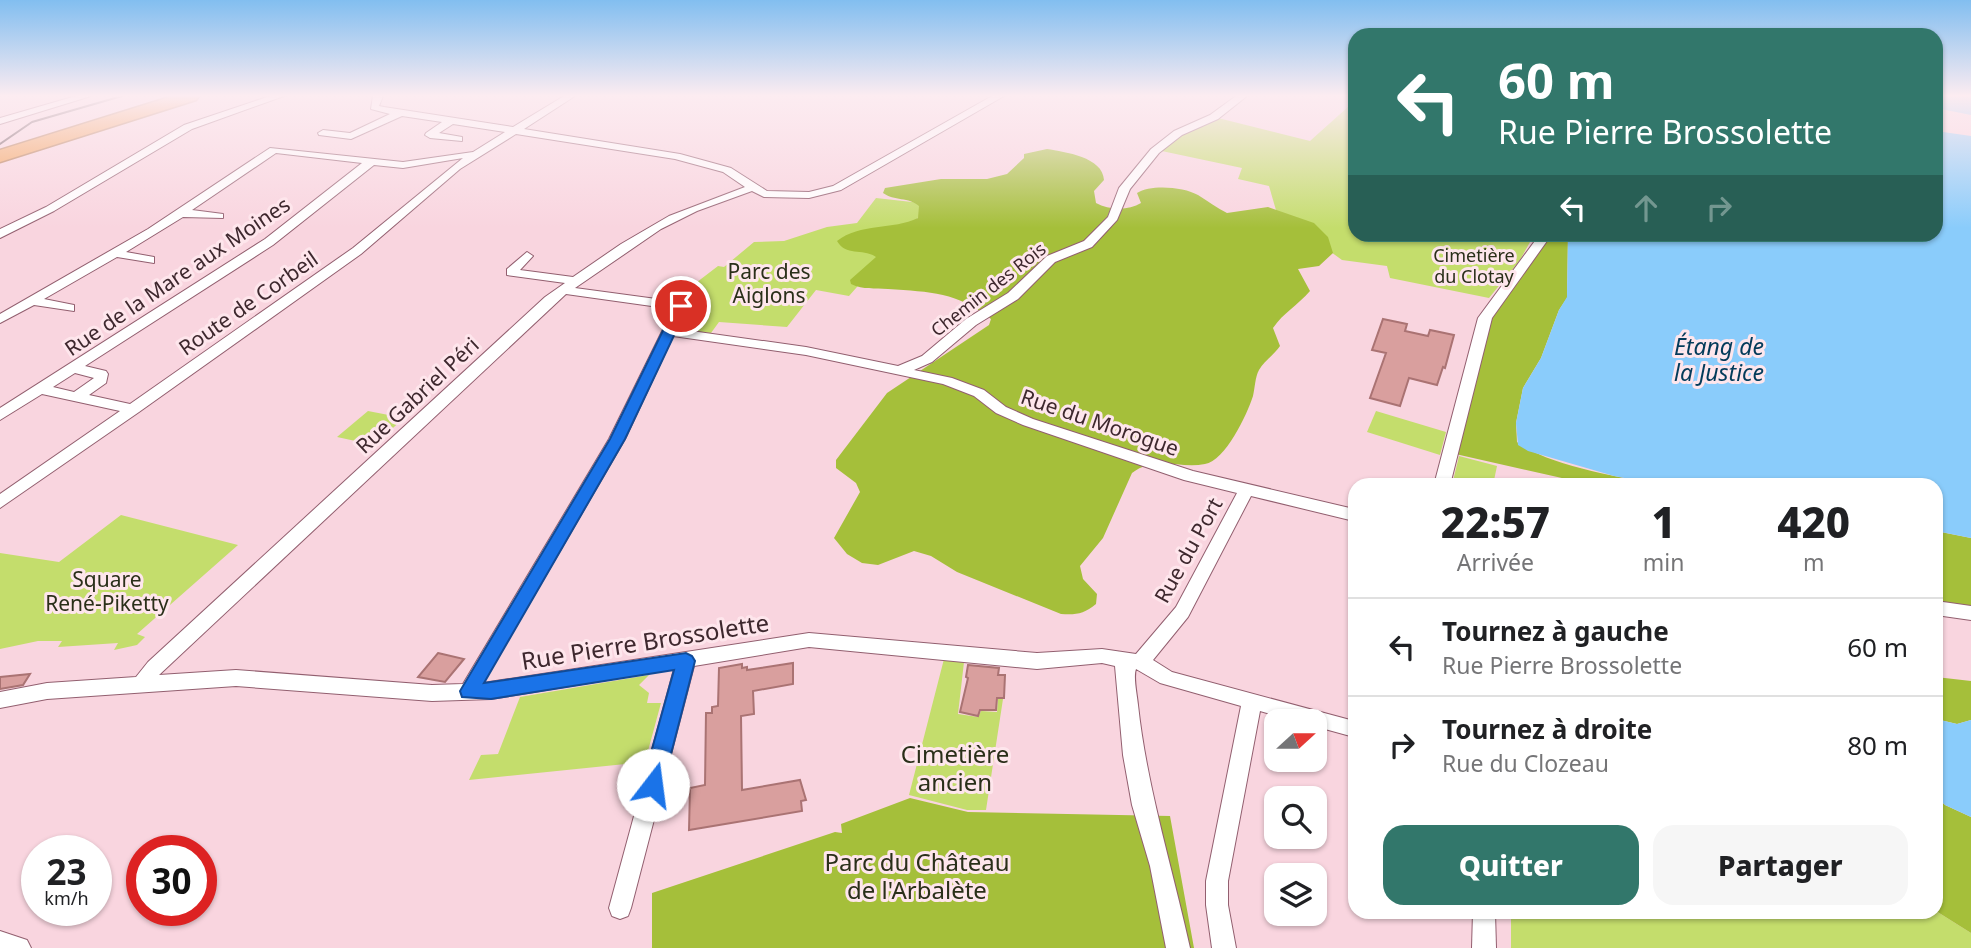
<!DOCTYPE html>
<html lang="fr">
<meta charset="utf-8">
<style>
body{margin:0;font-family:"Noto Sans",sans-serif;background:#f6f6f6;color:#202124;height:100vh;display:flex;flex-direction:column;font-size:26px;white-space:nowrap}
*{box-sizing:border-box;margin:0}
p{font-size:23px;color:#757577}
.icon{flex:none;width:38px;height:38px;fill:none;stroke:currentColor;stroke-width:2;stroke-linecap:round;stroke-linejoin:round}
.map{position:relative;flex:1;overflow:hidden}
.drawer{position:absolute;left:1348px;top:478px;width:595px;height:441px;display:flex;flex-direction:column;background:#fff;border-radius:21px;box-shadow:0 2px 5px #0004}
.drawer>*{flex:none}
.top-card{position:absolute;left:1348px;top:28px;width:595px;height:214px;border-radius:21px;box-shadow:0 2px 5px #0004;background:#32776b;color:#fff;overflow:hidden}
.needle{width:46px;rotate:69deg}
.tools{position:absolute;left:1264px;top:709px;display:grid;gap:14px}
.tools a{display:grid;place-items:center;width:63px;height:63px;border-radius:14px;background:#fff;box-shadow:0 2px 5px #0004;font-size:35px}
.speed{position:absolute;left:21px;top:835px;display:flex;gap:14px;font-size:35px;font-weight:700;text-align:center}
.speed>*{display:grid;place-content:center;width:91px;height:91px;border-radius:50%;background:#fff;box-shadow:0 2px 5px #0004;line-height:1}
.speed small{font-size:18px;font-weight:400}
.speed .limit{border:10px solid #d22;background:#fff;color:#111}
.pin{position:absolute;display:grid;place-items:center;width:60px;height:60px;color:#fff;margin:-30px;border:4px solid #fff;border-radius:50%;box-shadow:0 2px 7px #0007}
.me{position:absolute;width:77px;margin:-38px;rotate:15deg;stroke-linejoin:round;filter:drop-shadow(0 0 5px #0008)}
.turn{display:flex;align-items:center;gap:24px;height:147px;padding:0 35px;font-size:32px}
.turn .icon{width:91px;height:91px;stroke-width:2.5}
.turn b{display:block;font-size:49px;line-height:60px}
.lanes{display:flex;align-items:center;height:66px;padding:0 35px;background:#0003;justify-content:center;gap:35px;direction:ltr}
.lanes .off{opacity:.35}
.eta{display:flex;justify-content:space-evenly;align-items:center;height:119px;text-align:center}
.eta b{font-size:42px;font-weight:800;line-height:49px}
.cta{display:flex;gap:14px;margin-top:auto;padding:14px 35px}
.cta a{flex:1;height:80px;border-radius:21px;background:#32776b;color:#fff;font-size:28px;font-weight:800;line-height:80px;text-align:center}
.cta a+a{background:#f6f6f6;color:#202124}
ul{padding:0;list-style:none}
li{display:flex;align-items:center;gap:21px;height:98px;padding:0 35px;border-top:2px solid #e0e0e0}
li div{flex:1}
li b{display:block;font-size:26px}
li em{font-style:normal}
.map>svg:first-child{display:block}
.green{fill:#c4dd6c}
.forest{fill:#a5bf3a}
.water{fill:#8accfb}
.building{fill:#d99f9e;stroke:#aa7373;stroke-width:2}
.lines{fill:none;stroke-linecap:round;stroke-linejoin:round}
.street-casing{stroke:#925f6f;stroke-width:2}
.highway-casing{stroke:#b47649;stroke-width:3}
.street{fill:#fff;fill-rule:evenodd}
.highway{fill:#f3a058;fill-rule:evenodd}
.tram{stroke:#664d54;stroke-width:2}
.route{fill:#1a73e8;stroke:#114b97;stroke-width:2}
.labels{text-anchor:middle;dominant-baseline:central;stroke-width:6;stroke-linejoin:round;paint-order:stroke}
.far-park-label{font-size:18px;fill:#2a2f19;stroke:#fee6ec}
.far-street-label{font-size:18px;fill:#3e282e;stroke:#fee6ec}
.park-label{font-size:21px;fill:#2a2f19;stroke:#fee6ec}
.street-label{font-size:21px;fill:#3e282e;stroke:#fee6ec}
.water-label{font-size:23px;font-style:italic;fill:#033b5a;stroke:#fee6ec}
.near-street-label{font-size:24px;fill:#3e282e;stroke:#fee6ec}
.near-park-label{font-size:24px;fill:#2a2f19;stroke:#fee6ec}
</style>
<div class="map">
<svg width="1971" height="948" viewBox="0 0 1971 948">
<rect width="100%" height="100%" fill="#f9d5df"/>
<g class="green">
<polygon points="1354,98 1354,198 1351,201 1354,202 1354,234 1534,235 1520,260 1489,298 1390,278 1387,266 1342,260 1302,231 1280,224 1269,186 1238,179 1242,168 1157,150 1178,133 1214,117 1310,141 1349,106"/>
<polygon points="876,198 930,204 849,296 816,290 787,327 719,322 711,333 680,330 689,304 671,302 718,266 724,267 754,242 784,241 827,227 857,223"/>
<polygon points="368,411 404,418 374,445 337,437"/>
<polygon points="1376,411 1446,432 1440,455 1367,432"/>
<polygon points="1459,456 1497,466 1493,485 1452,485"/>
<polygon points="121,515 238,545 137,634 145,637 137,645 114,650 118,643 58,647 62,641 38,641 0,649 0,553 59,562"/>
<polygon points="944,659 964,662 958,714 978,717 981,711 997,712 998,699 1003,699 986,810 967,810 909,795"/>
<polygon points="649,675 639,685 649,693 647,703 661,703 645,762 469,780 481,755 498,754 520,697"/>
<polygon points="1936,911 1971,933 1971,948 1511,948 1511,912"/>
</g>
<g class="forest">
<path d="M1047,149C1065,152 1103,157 1104,180L1094,191L1096,203C1109,210 1128,211 1141,203L1137,193C1151,184 1184,187 1198,195C1208,201 1217,208 1227,213L1268,207L1314,223L1328,237L1333,253L1319,266L1298,269L1310,291C1298,305 1283,313 1273,328L1280,346C1274,355 1264,361 1259,370C1255,377 1255,388 1253,396C1247,415 1225,461 1205,464C1179,469 1155,455 1132,473L1103,538L1080,566L1083,579L1097,594L1096,604C1084,614 1076,615 1061,614L957,572L931,556L914,551L878,565L862,563L847,554L834,538L860,492L856,483L836,468V460L887,393L989,325L991,319C957,292 931,292 888,289C874,288 864,290 851,284L850,280L876,257C864,248 846,257 837,241C860,223 893,230 918,218L919,206C909,197 894,201 883,193L885,188L941,179H987L1007,174L1024,158V154Z"/>
<path d="M1546,235H1568L1567,298L1559,310L1541,358L1523,388L1516,423L1517,442C1546,465 1623,478 1661,485H1593L1451,453L1485,318Z"/>
<polygon points="1936,531 1971,538 1971,613 1936,608"/>
<polygon points="1936,677 1971,681 1971,720 1957,724 1936,719"/>
<polygon points="1936,796 1945,805 1971,817 1971,933 1936,911"/>
<polygon points="910,798 968,812 1170,816 1194,948 652,948 652,893 835,832 842,833 841,824"/>
</g>
<g class="water">
<polygon points="1936,96 1971,96 1971,115 1936,108"/>
<polygon points="1936,131 1971,136 1971,538 1936,531 1936,485 1661,485 1614,476 1528,451 1518,445 1516,423 1523,388 1541,358 1559,310 1567,297 1568,235 1936,234"/>
<polygon points="1936,719 1957,724 1971,720 1971,817 1945,805 1936,796"/>
</g>
<g class="building">
<polygon points="1383,319 1407,324 1405,331 1428,336 1430,330 1454,335 1445,368 1443,367 1437,385 1409,378 1400,406 1370,398 1386,353 1372,350"/>
<polygon points="438,653 464,659 445,682 418,677"/>
<polygon points="793,663 793,684 753,691 754,714 741,716 742,790 800,780 806,800 801,801 802,811 689,830 690,788 705,785 706,713 712,713 712,707 718,706 719,668 742,664 742,668 747,667 747,670"/>
<polygon points="968,665 999,668 998,675 1005,675 1004,698 997,698 996,710 980,710 978,716 960,712 968,678 966,677"/>
<polygon points="30,674 23,685 0,689 0,677"/>
</g>
<g class="lines">
<g class="street-casing">
<g id="street">
<polygon points="76,96 91,96 0,124 0,118"/>
<polygon points="270,96 284,96 192,129 54,211 0,238 0,229 46,207 184,125"/>
<path d="M373,96H383L379,106L384,107L513,127L564,96H575L524,129L680,154L731,168L767,191L809,192L833,186L992,96H1004L841,190L809,198L764,197L752,191L697,211L661,229L575,288L686,303L688,306L677,329L806,347L898,366L922,356L966,319L1008,293L1047,256L1084,241L1108,217L1119,188L1151,149L1174,131L1210,115L1236,96H1247L1218,119L1182,135L1159,153L1130,189L1117,220L1092,247L1055,262L1018,299L976,325L932,362L914,370L952,378L984,390L1006,407L1033,419L1193,471L1354,509V521L1251,496L1188,617L1153,660L1172,672L1354,721V737L1314,726V721H1295L1260,711L1228,881V905L1236,948H1212L1206,905V881L1241,706L1160,683L1136,669C1133,677 1137,694 1138,705C1147,788 1172,866 1190,948H1166L1150,866L1132,805L1123,755L1115,666L1102,663L1037,669L809,647L694,666L631,908L628,916L620,919L612,916L609,908L674,669L491,699L432,701L236,686L47,699L0,708V692L47,683L136,677L148,662L545,297L565,283L507,275V269L527,252L533,256L520,270L573,277L621,244L669,216L745,187L723,172L675,159L516,134L460,169L361,254L139,412L0,508V494L120,411L42,394L0,420V408L265,239L362,163L276,153L192,210L223,214V218L183,217L126,252L154,257V263L117,257L44,299L74,305V311L34,305L0,323V314L148,229L270,148L403,162L473,152L505,132L453,124L439,133L462,137V141L430,138L425,135L426,133L442,122L402,116L351,139L319,135L318,133L323,130L350,133L390,114L371,109ZM463,158L353,248L130,404L89,395L106,383L108,374L106,371L85,366L273,245L374,165L403,168ZM566,294L673,309L609,439L463,684L432,685L236,670L159,675ZM673,336L806,355L943,384L974,396L996,413L1023,425L1184,480L1237,493L1176,607L1136,654L1102,649L1037,653L809,633L483,683L625,439ZM75,373L94,378L74,392L53,387Z"/>
<polygon points="1540,234 1552,234 1492,318 1450,485 1434,485 1478,318"/>
<polygon points="1936,601 1971,606 1971,620 1936,615"/>
<polygon points="1473,912 1495,912 1496,948 1472,948"/>
<polygon points="0,931 27,940 31,948 0,948"/>
</g>
</g>
<g class="highway-casing">
<polygon id="highway" points="173,96 199,96 196,100 0,162 0,150"/>
</g>
<use href="#street" class="street"/>
<use href="#highway" class="highway"/>
<polyline class="tram" points="0,144 32,122 122,96"/>
</g>
<linearGradient id="sky" x2="0" y2="1"><stop stop-color="#82bef0"/><stop offset="0.42" stop-color="#fcecf1"/><stop offset="1" stop-color="#fcecf1" stop-opacity="0"/></linearGradient>
<rect width="1971" height="228" fill="url(#sky)"/>
<polygon class="route" points="681,302 688,306 625,439 484,683 686,653 692,656 695,661 663,785 660,791 653,794 645,791 642,785 674,670 491,699 462,697 460,691 610,439 675,306"/>
<g class="labels">
<g class="far-park-label">
<text x="1474" y="255">Cimetière<tspan x="1474" dy="21">du Clotay</tspan></text>
</g>
<g class="far-street-label">
<text transform="translate(988 289) rotate(-38)">Chemin des Rois</text>
</g>
<g class="park-label">
<text x="769" y="271">Parc des<tspan x="769" dy="24">Aiglons</tspan></text>
<text x="107" y="579">Square<tspan x="107" dy="24">René-Piketty</tspan></text>
</g>
<g class="street-label">
<text transform="translate(177 276) rotate(-34)">Rue de la Mare aux Moines</text>
<text transform="translate(248 303) rotate(-35)">Route de Corbeil</text>
<text transform="translate(417 395) rotate(-43)">Rue Gabriel Péri</text>
<text transform="translate(1100 422) rotate(19)">Rue du Morogue</text>
<text transform="translate(1188 550) rotate(-61)">Rue du Port</text>
</g>
<g class="water-label">
<text x="1719" y="346">Étang de<tspan x="1719" dy="26">la Justice</tspan></text>
</g>
<g class="near-street-label">
<text transform="translate(645 641) rotate(-9)">Rue Pierre Brossolette</text>
</g>
<g class="near-park-label">
<text x="955" y="753">Cimetière<tspan x="955" dy="28">ancien</tspan></text>
<text x="917" y="861">Parc du Château<tspan x="917" dy="28">de l'Arbalète</tspan></text>
</g>
</g>
</svg>
<div class="tools">
<a><svg class="needle" viewBox="-14 -14 28 28"><path d="M0-13l5 13h-10z" fill="#e53935"/><path d="M0 13l5-13h-10z" fill="#757577"/></svg></a>
<a><svg class="icon" aria-label="search" viewBox="0 0 24 24"><circle cx="10" cy="10" r="6"/><path d="M15 15l6 6"/></svg></a>
<a><svg class="icon" aria-label="layers" viewBox="0 0 24 24"><path d="M12 4l9 5-9 5-9-5zM3 14l9 5 9-5"/></svg></a>
</div>
<div class="speed"><div>23<small>km/h</small></div><div class="limit">30</div></div>
<div class="pin" style="left:681px;top:306px;background:#d93025"><svg class="icon" aria-label="arrive" viewBox="0 0 24 24"><path d="M6 21V4h12l-3 4 3 4H6"/></svg></div>
<svg class="me" style="left:653px;top:785px" viewBox="-20 -20 40 40"><circle r="19" fill="#fff"/><path d="M0-13L10 11 0 6-10 11z" fill="#1a73e8"/></svg>
<div class="top-card">
<div class="turn"><svg class="icon" aria-label="left" viewBox="0 0 24 24"><path d="M17 20v-9H6M10 6l-5 5 5 5"/></svg><div><b>60 m</b>Rue Pierre Brossolette</div></div>
<div class="lanes"><svg class="icon" aria-label="left" viewBox="0 0 24 24"><path d="M17 20v-9H6M10 6l-5 5 5 5"/></svg><svg class="icon off" aria-label="ahead" viewBox="0 0 24 24"><path d="M12 20V5M6 11l6-6 6 6"/></svg><svg class="icon off" aria-label="right" viewBox="0 0 24 24"><path d="M7 20v-9h11M14 6l5 5-5 5"/></svg></div>
</div>
<section class="drawer">
<div class="eta">
<div><b>22:57</b><p>Arrivée</p></div>
<div><b>1</b><p>min</p></div>
<div><b>420</b><p>m</p></div>
</div>
<ul>
<li><svg class="icon" aria-label="left" viewBox="0 0 24 24"><path d="M17 20v-9H6M10 6l-5 5 5 5"/></svg><div><b>Tournez à gauche</b><p>Rue Pierre Brossolette</p></div><em>60 m</em></li>
<li><svg class="icon" aria-label="right" viewBox="0 0 24 24"><path d="M7 20v-9h11M14 6l5 5-5 5"/></svg><div><b>Tournez à droite</b><p>Rue du Clozeau</p></div><em>80 m</em></li>
</ul>
<div class="cta"><a>Quitter</a><a>Partager</a></div>
</section>
</div>
